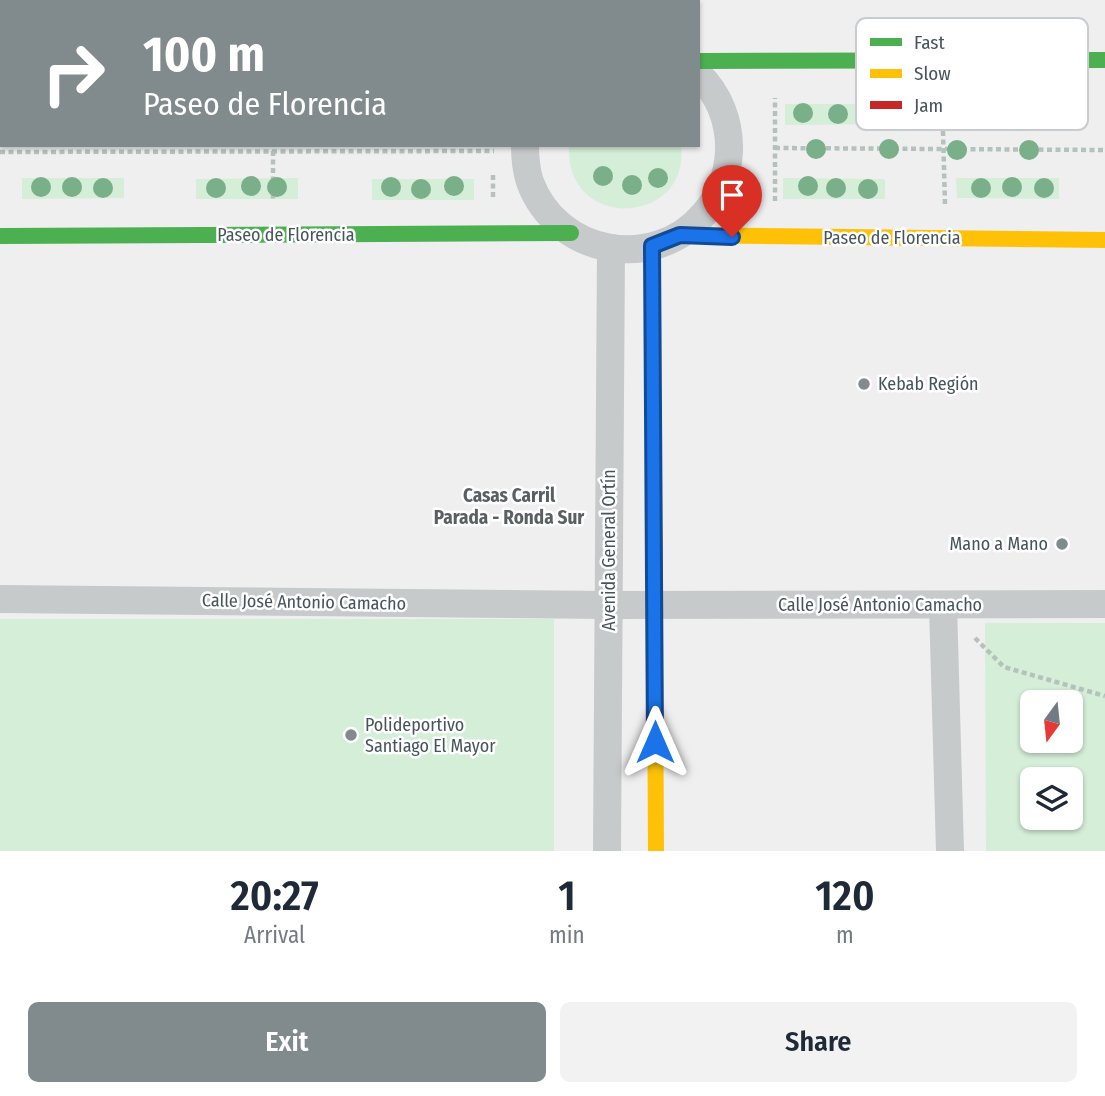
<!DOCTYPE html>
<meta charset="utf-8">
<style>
body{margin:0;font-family:"Fira Sans Condensed",sans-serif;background:#f2f2f3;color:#1f2937;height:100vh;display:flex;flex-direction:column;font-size:26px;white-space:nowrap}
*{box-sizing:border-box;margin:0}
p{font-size:23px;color:#747a83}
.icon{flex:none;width:38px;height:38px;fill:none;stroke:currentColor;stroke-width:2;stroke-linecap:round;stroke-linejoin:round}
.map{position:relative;height:851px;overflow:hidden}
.side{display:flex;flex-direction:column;background:#fff;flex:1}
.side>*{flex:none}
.banner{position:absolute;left:0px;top:0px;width:700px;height:147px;box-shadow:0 2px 5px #0004;background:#818b8e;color:#fff;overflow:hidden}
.needle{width:46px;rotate:195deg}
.tools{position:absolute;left:1020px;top:690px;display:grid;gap:14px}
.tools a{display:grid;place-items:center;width:63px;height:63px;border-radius:10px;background:#fff;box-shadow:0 2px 5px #0004;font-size:35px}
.pin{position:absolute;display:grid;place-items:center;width:60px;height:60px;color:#fff;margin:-72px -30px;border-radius:50% 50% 50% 0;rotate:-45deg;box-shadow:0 0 7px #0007}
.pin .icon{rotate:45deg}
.me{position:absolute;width:77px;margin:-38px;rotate:0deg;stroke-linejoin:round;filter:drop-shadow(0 0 5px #0008)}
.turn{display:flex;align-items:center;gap:24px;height:147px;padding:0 28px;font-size:32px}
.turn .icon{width:91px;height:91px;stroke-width:2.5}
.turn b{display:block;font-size:49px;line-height:60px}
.eta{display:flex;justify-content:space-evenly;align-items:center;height:119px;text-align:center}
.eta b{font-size:42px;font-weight:600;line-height:49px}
.button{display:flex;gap:14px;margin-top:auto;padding:14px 28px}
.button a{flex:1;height:80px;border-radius:10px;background:#818b8e;color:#fff;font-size:28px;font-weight:600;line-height:80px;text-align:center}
.button a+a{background:#f2f2f3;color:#1f2937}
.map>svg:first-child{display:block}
.green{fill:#d4eed8;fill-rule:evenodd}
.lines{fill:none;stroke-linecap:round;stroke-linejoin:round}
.path{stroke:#b5c2bc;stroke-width:4.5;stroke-dasharray:5 3.5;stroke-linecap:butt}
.street{stroke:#c6caca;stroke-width:28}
.fast{stroke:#4caf50;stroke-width:16}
.slow{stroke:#ffc107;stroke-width:16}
.jam{stroke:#c62828;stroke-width:16}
.tree{fill:#79af89}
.route-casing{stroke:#114b97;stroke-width:18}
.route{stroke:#1a73e8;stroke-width:12}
.poi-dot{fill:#818b8e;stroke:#fff;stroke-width:2.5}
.labels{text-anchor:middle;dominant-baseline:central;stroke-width:5;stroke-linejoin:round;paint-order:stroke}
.street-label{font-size:18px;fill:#46555a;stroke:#fff}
.poi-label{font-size:18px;fill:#46555a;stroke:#fff;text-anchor:start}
.neighbourhood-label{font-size:19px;font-weight:bold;fill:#5a6062;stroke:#fff}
.key{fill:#fff;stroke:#c8ccce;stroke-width:2}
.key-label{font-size:19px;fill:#46555a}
</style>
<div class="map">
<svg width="1105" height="851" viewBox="0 0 1105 851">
<rect width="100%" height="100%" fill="#efefef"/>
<g class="green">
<polygon points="785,104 887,104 887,124 785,125"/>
<path d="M569,145H681C691,226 564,233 569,145Z"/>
<polygon points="22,178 124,178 124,198 22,199"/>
<polygon points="298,178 298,199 196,199 196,179"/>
<polygon points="783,178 885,179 885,199 783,199"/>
<polygon points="956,178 1059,178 1059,199 957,198"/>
<rect x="372" y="179" width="102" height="21"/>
<rect x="0" y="619" width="554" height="232"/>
<path d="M985,623H1105V851H986ZM1032,702H1071V740H1032ZM1032,779H1071V817H1032Z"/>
</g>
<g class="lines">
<g class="path">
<polyline points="942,97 945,204"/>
<polyline points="775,148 1105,150"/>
<polyline points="273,151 273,200"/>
<polyline points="0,152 494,151"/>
<polyline points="493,197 493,174"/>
<polyline points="775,201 775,98"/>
<polyline points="975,638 1004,667 1105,696"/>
</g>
<g class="street">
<polyline points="605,2 605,0"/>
<polyline points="655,2 655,0"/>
<polyline points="0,61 2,61"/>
<path d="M525,145C525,158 526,170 530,182C557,255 654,273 704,214C720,196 728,174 729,151C730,122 719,94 698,74"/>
<polyline points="0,599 608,605 1105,604"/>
<polyline points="943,605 950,851"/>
<polyline points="607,851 611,248"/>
</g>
<g class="fast">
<polyline points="698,61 1105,60"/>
<polyline points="0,236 571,233"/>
</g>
<g class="slow">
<polyline points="679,235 1105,240"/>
<polyline points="655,658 656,851"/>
</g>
<polyline class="jam" points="652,246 655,658"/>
</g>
<g class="tree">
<circle cx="803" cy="113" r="10"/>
<circle cx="838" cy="114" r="10"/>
<circle cx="816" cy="149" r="10"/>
<circle cx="889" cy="149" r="10"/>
<circle cx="957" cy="150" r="10"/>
<circle cx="1029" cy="150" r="10"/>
<circle cx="603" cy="176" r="10"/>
<circle cx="658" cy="178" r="10"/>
<circle cx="632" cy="185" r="10"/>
<circle cx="251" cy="186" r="10"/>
<circle cx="454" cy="186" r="10"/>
<circle cx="808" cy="186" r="10"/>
<circle cx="41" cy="187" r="10"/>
<circle cx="72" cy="187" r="10"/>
<circle cx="277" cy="187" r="10"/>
<circle cx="391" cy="187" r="10"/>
<circle cx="1012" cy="187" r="10"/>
<circle cx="103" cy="188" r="10"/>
<circle cx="216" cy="188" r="10"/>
<circle cx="836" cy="188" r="10"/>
<circle cx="981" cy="188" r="10"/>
<circle cx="1044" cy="188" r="10"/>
<circle cx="421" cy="189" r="10"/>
<circle cx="868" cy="189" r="10"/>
</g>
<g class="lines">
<g class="route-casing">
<polyline id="route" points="655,742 652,246 680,235 732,237"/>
</g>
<use href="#route" class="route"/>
</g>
<g class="poi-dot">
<circle cx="864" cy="384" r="7"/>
<circle cx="1062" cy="544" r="7"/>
<circle cx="351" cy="735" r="7"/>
</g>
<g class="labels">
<g class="street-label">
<text x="286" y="235">Paseo de Florencia</text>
<text x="892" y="238">Paseo de Florencia</text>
<text transform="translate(609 550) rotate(-90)">Avenida General Ortín</text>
<text transform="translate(304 602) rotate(1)">Calle José Antonio Camacho</text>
<text x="880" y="605">Calle José Antonio Camacho</text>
</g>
<g class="poi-label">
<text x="878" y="384">Kebab Región</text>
<text x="1048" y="544" text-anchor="end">Mano a Mano</text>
<text x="365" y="725">Polideportivo<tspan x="365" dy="21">Santiago El Mayor</tspan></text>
</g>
<g class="neighbourhood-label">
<text x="509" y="495">Casas Carril<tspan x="509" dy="22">Parada - Ronda Sur</tspan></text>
</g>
</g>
<rect x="856" y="18" width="232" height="112" rx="10" class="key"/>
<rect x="870" y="38" width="32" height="8" fill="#4caf50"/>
<rect x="870" y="69" width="32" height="9" fill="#ffc107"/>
<rect x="870" y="101" width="32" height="8" fill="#c62828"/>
<g class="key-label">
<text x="914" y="49">Fast</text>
<text x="914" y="80">Slow</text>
<text x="914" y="112">Jam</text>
</g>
</svg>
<div class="tools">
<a><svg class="needle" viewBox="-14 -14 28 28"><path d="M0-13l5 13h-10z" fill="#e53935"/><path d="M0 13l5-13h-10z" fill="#747a83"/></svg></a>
<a><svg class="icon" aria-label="layers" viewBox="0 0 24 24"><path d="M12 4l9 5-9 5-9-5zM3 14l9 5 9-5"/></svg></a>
</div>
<div class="pin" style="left:732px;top:237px;background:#d93025"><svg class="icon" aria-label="arrive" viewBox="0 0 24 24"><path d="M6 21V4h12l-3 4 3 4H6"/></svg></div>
<svg class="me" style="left:655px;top:742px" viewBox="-20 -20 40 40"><path d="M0-17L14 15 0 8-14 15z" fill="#1a73e8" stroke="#fff" stroke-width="4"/></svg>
<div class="banner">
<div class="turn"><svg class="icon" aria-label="right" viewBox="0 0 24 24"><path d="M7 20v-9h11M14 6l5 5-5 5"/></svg><div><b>100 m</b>Paseo de Florencia</div></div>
</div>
</div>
<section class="side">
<div class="eta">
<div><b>20:27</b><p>Arrival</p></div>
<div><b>1</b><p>min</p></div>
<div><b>120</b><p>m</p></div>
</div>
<div class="button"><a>Exit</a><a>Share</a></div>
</section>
